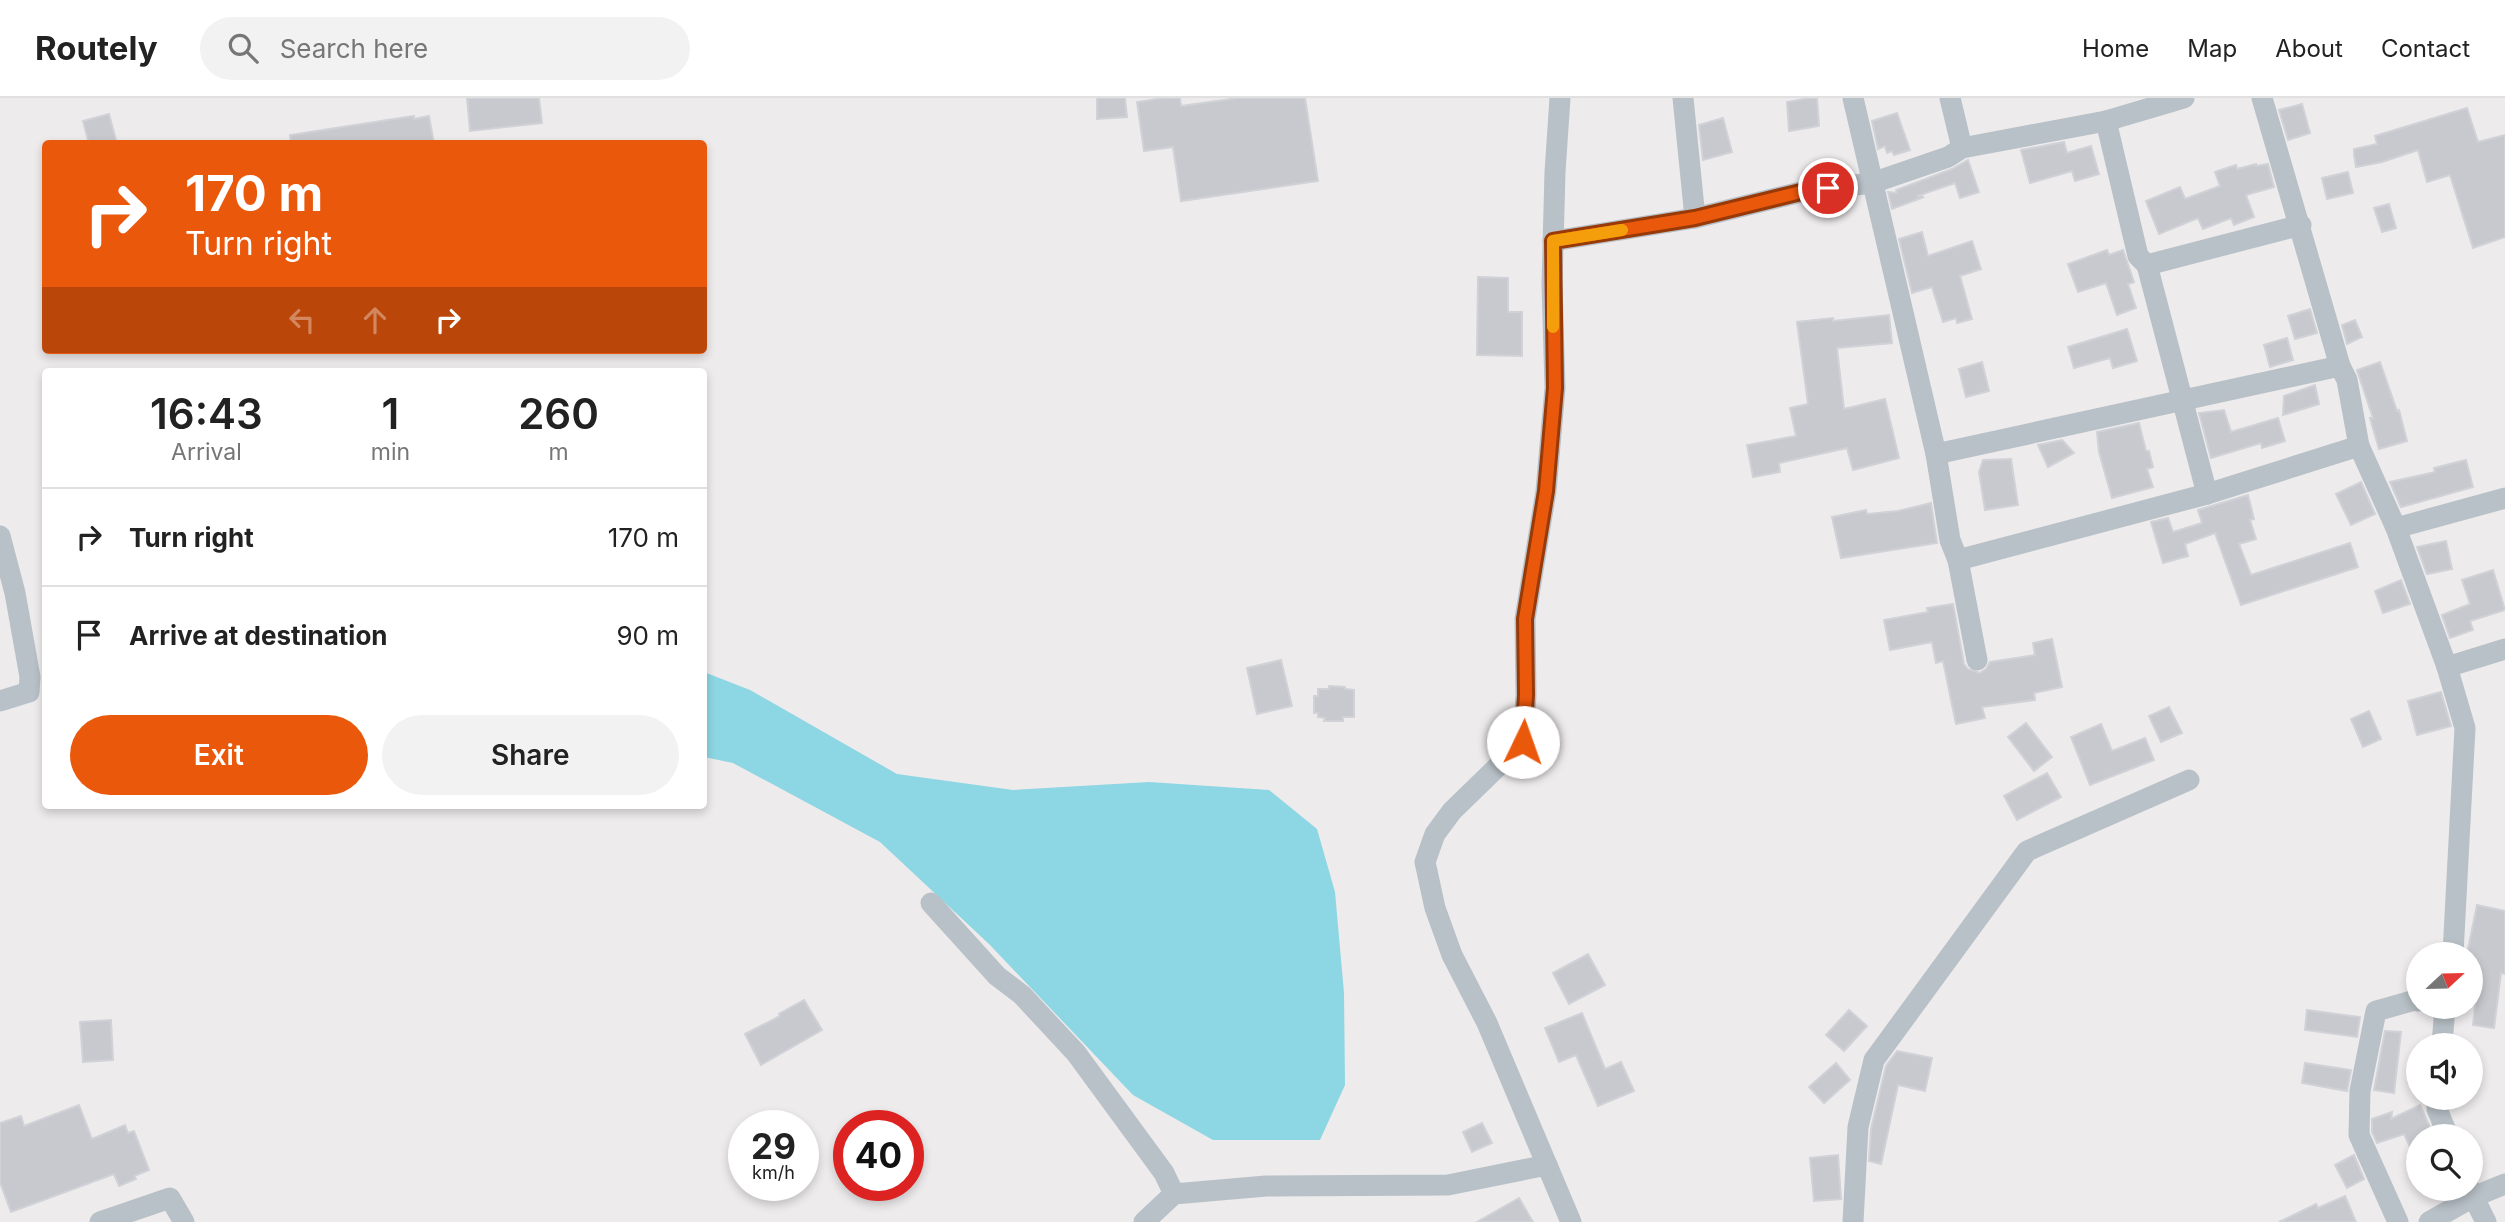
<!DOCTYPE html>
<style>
body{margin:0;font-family:Inter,sans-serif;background:#f2f2f2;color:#222;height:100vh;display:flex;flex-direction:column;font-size:26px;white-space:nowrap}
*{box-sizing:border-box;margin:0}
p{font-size:23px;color:#767676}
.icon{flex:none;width:38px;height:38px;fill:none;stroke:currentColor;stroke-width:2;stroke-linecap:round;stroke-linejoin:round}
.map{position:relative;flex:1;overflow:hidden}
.sheet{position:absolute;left:42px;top:270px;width:665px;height:441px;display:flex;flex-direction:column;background:#fff;border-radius:7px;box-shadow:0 4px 10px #0003}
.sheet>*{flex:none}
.hud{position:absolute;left:42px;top:42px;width:665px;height:214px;border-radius:7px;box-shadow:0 4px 10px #0003;background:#ea580c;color:#fff;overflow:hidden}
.needle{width:46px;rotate:68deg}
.controls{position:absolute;left:2406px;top:844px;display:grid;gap:14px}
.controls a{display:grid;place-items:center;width:77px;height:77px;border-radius:50%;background:#fff;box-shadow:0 4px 10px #0003;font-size:35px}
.speed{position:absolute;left:728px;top:1012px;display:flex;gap:14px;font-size:35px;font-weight:700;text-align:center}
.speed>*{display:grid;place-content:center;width:91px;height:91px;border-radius:50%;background:#fff;box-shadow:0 4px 10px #0003;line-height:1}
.speed small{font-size:18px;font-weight:400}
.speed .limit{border:10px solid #d22;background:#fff;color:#111}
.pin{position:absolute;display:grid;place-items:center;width:60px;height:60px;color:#fff;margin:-30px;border:4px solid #fff;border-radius:50%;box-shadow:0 2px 7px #0007}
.me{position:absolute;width:77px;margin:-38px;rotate:3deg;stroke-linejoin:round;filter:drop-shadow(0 0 5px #0008)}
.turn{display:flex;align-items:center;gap:24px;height:147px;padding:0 28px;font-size:32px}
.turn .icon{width:91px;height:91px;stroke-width:2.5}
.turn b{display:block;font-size:49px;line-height:60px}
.lanes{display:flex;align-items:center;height:66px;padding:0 28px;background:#0003;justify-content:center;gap:35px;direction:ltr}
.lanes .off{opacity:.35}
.eta{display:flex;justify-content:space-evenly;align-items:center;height:119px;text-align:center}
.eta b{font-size:42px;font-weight:600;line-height:49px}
.action{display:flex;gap:14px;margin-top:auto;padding:14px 28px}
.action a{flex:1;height:80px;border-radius:42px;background:#ea580c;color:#fff;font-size:28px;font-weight:600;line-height:80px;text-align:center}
.action a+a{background:#f2f2f2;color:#222}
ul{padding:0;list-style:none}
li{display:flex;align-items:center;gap:21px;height:98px;padding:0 28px;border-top:2px solid #e0e0e0}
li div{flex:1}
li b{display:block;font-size:26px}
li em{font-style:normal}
header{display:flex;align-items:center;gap:42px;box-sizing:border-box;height:98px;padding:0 35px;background:#fff;border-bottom:2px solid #e0e0e0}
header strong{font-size:33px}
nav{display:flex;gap:38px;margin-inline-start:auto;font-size:24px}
.search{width:490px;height:63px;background:#f2f2f2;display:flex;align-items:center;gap:18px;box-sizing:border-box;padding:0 24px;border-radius:38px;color:#767676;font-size:26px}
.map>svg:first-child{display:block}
.water{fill:#8dd6e3}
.building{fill:#c7c9ce;stroke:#d0d2d7;stroke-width:2}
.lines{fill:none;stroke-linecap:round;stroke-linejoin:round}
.minor{stroke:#b8c1c7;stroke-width:21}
.route-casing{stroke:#983908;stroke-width:18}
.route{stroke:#ea580c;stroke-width:12}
.slow{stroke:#f59e0b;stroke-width:12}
</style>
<header>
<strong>Routely</strong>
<div class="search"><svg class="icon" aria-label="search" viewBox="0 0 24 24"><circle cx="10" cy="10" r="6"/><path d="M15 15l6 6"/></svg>Search here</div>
<nav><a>Home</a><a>Map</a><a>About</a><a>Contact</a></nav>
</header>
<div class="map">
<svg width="2505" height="1124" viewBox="0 0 2505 1124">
<rect width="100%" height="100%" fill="#eeebec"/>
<polygon class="water" points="704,574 750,592 897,676 1013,692 1149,684 1269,692 1317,731 1335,794 1344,895 1345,987 1320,1042 1213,1042 1133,997 989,846 880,744 733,665 704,659"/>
<g class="building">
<polygon points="467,0 539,0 542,25 470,33"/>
<polygon points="1097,0 1125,0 1127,19 1097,21"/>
<polygon points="1163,0 1180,0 1181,8 1238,0 1305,0 1318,83 1181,103 1173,49 1144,53 1137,4"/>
<polygon points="1809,0 1817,0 1819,28 1789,33 1787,4"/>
<polygon points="2302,6 2310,35 2288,42 2279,12"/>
<polygon points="2467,10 2478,44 2505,37 2505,139 2473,150 2450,77 2427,84 2418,52 2382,64 2356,69 2354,57 2354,51 2377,46 2375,38"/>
<polygon points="1897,15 1910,52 1894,57 1892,53 1887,55 1885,48 1878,51 1872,23"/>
<polygon points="109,16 117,46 89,46 83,23"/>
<polygon points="414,18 414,21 429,18 434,46 291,46 290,37"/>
<polygon points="1723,20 1732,54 1703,62 1699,27"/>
<polygon points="2064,44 2067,55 2091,48 2099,76 2075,83 2072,73 2030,85 2021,52"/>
<polygon points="1968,62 1979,94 1960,100 1955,85 1917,98 1924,99 1892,111 1888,94 1897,95 1896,92 1952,71"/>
<polygon points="2256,66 2256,68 2268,66 2274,89 2246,97 2254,119 2234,127 2231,120 2203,131 2198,120 2159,136 2146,103 2180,89 2185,101 2220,88 2215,74 2236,67 2237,71"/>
<polygon points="2348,74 2353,95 2327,101 2322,80"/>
<polygon points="2389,106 2396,130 2382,134 2374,110"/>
<polygon points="1922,134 1928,158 1972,143 1981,171 1960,178 1972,221 1957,225 1956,220 1943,224 1932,189 1912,195 1899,141"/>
<polygon points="2107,152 2109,157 2123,152 2134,184 2128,186 2136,210 2117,217 2106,185 2078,194 2068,166"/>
<polygon points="1478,179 1508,180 1508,214 1522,214 1522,258 1477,257"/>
<polygon points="2310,211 2317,235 2295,241 2288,218"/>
<polygon points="1889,217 1892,245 1837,250 1844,311 1885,301 1899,360 1853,372 1847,350 1779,365 1780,374 1753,379 1747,347 1796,338 1790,310 1808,306 1797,224 1833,220 1833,223"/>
<polygon points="2355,222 2362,239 2347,246 2342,227"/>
<polygon points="2127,231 2137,263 2113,270 2110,260 2074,270 2068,249"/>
<polygon points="2287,240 2293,262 2270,269 2264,247"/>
<polygon points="1982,264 1989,293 1966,299 1959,271"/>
<polygon points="2380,264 2397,313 2399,312 2407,343 2379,351 2370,320 2373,320 2357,272"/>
<polygon points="2315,287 2319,306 2283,317 2284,298"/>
<polygon points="2224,312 2231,334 2278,320 2285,343 2262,350 2261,345 2211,360 2199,315"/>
<polygon points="2139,325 2146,353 2149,353 2153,369 2147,371 2153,389 2112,400 2099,354 2097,334"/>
<polygon points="2062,342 2074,355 2048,369 2038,347"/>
<polygon points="2011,361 2018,407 1985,412 1979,374 1983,362"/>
<polygon points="2466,362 2473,389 2401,409 2390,384 2435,374 2434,370"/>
<polygon points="2361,384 2375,416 2351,427 2336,396"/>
<polygon points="2248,397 2254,421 2250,422 2256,441 2239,446 2251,477 2350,445 2358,469 2241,507 2215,435 2185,446 2188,458 2163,465 2151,424 2168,420 2173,434 2202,425 2198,412"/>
<polygon points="1931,405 1937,445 1841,460 1832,419 1866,412 1867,416 1898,413"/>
<polygon points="2446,443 2452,471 2427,476 2417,449"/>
<polygon points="2493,472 2505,512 2470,523 2473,532 2450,540 2442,517 2470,506 2462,482"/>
<polygon points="2401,482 2410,506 2383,515 2375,493"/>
<polygon points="1953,506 1964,566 1968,571 1980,575 1986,571 1990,564 2035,557 2033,545 2052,541 2062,589 2034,595 2035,602 1982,609 1985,620 1956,626 1943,563 1936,565 1932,544 1890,552 1884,522 1928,514 1927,510"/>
<polygon points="1281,562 1292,608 1257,616 1247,570"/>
<polygon points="1329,588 1345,589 1345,591 1354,592 1354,619 1343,619 1343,623 1324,623 1325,620 1318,619 1318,615 1314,615 1314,598 1318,598 1318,591 1329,591"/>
<polygon points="2441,594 2451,628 2417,637 2408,603"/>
<polygon points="2169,609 2182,635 2161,644 2149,618"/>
<polygon points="2369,613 2381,641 2363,649 2351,621"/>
<polygon points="2026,625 2052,659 2034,673 2008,639"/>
<polygon points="2101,626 2112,653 2145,640 2154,662 2090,687 2071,639"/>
<polygon points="2047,675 2061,699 2017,722 2004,698"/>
<polygon points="2477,807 2505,813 2505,876 2501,875 2494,930 2473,927 2479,870 2471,869 2471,856 2467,856"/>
<polygon points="1588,856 1605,887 1569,906 1553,875"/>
<polygon points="804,902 822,932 761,967 745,936 780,918 779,916"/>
<polygon points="1849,912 1867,928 1844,953 1826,937"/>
<polygon points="2307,912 2360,919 2357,939 2305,932"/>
<polygon points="1582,915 1605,971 1621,964 1634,993 1598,1008 1576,957 1559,964 1545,930"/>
<polygon points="111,922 113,962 83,964 80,924"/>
<polygon points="2385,933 2401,934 2394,995 2374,992"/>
<polygon points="1897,953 1932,960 1925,993 1898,987 1881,1066 1869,1063 1871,1031 1886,968"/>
<polygon points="1836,965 1850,982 1824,1005 1809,989"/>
<polygon points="2305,965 2351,972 2347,993 2302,985"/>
<polygon points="79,1007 92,1041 125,1027 128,1035 134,1033 149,1072 134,1078 136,1081 119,1088 114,1076 11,1114 0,1084 0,1025 21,1018 24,1028"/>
<polygon points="2420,1007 2434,1038 2418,1038 2418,1066 2404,1036 2377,1045 2372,1034 2372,1021 2392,1014 2391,1021"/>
<polygon points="1482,1025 1492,1045 1472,1054 1463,1034"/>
<polygon points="1838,1057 1841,1101 1814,1103 1810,1060"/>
<polygon points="2354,1057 2364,1081 2347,1090 2335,1067"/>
<polygon points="2345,1098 2356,1124 2279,1124 2316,1106 2318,1110"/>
<polygon points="1519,1100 1533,1124 1477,1124"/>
</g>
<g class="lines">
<g class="minor">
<polyline points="1560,0 1555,74 1552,186 1555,290 1546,393 1525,521 1526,597 1523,644 1452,713 1435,736 1425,764 1435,810 1452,857 1487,925 1571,1124"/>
<polyline points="1683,0 1695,120"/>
<polyline points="1853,0 1936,356 1950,442 1958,462 1977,562"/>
<polyline points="1950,0 1962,50"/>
<polyline points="2262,0 2340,268 2347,282 2359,348 2396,430 2447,569 2505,551"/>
<polyline points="2106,23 2138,158 2147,167 2207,396"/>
<polyline points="1553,143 1695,120 1805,93 1872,85 1948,59 1962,50 2106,23 2184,0"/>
<polyline points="2147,167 2301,127"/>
<polyline points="1936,356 2340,268"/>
<polyline points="2396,430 2505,400"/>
<polyline points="0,438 15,495 30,579 29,594 0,603"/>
<polyline points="1958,462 2207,396 2359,348"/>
<polyline points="2447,569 2465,630 2453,856"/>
<polyline points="931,805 997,878 1022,897 1076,955 1164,1075 1174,1096"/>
<polyline points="2442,947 2445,908"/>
<polyline points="2438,999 2437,1011 2448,1038"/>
<polyline points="2469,1090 2486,1124"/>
<polyline points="100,1124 170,1100 184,1124"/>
<polyline points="1144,1124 1174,1096 1266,1088 1448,1087 1547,1067"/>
<polyline points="1853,1124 1858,1029 1874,962 2027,753 2189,682"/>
<polyline points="2398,1124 2359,1037 2360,993 2376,913 2415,902 2418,903"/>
<polyline points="2429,1124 2473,1099 2505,1086"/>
</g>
</g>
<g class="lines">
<g class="route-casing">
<polyline id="route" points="1523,644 1526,597 1525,521 1546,393 1555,290 1553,143 1695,120 1805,93 1828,90"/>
</g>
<use href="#route" class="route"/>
<polyline class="slow" points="1553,229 1553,143 1622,132"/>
</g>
</svg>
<div class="controls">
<a><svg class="needle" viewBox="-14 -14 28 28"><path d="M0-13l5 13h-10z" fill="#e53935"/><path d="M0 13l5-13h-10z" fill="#767676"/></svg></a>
<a><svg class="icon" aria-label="sound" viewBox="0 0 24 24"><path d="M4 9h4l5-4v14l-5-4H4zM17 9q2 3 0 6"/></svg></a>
<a><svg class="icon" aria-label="search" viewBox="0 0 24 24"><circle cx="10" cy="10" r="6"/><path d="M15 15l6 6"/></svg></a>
</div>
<div class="speed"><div>29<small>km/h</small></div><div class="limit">40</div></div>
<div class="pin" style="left:1828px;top:90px;background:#d93025"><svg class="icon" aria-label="arrive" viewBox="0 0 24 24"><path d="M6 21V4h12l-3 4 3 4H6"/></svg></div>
<svg class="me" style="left:1523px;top:644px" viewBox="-20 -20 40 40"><circle r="19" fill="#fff"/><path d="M0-13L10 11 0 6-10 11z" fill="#ea580c"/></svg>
<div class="hud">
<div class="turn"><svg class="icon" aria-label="right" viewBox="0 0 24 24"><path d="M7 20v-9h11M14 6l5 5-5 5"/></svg><div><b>170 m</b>Turn right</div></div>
<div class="lanes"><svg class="icon off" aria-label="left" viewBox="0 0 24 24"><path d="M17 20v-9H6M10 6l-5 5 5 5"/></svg><svg class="icon off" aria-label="ahead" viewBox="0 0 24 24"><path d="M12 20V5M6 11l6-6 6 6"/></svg><svg class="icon" aria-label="right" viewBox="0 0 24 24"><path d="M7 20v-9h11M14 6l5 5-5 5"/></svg></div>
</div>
<section class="sheet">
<div class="eta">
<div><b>16:43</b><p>Arrival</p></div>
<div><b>1</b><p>min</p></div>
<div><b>260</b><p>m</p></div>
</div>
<ul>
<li><svg class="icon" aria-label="right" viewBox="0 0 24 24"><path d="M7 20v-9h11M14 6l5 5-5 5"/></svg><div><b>Turn right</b></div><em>170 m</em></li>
<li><svg class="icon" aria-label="arrive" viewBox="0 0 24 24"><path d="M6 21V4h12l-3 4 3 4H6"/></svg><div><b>Arrive at destination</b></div><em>90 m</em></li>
</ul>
<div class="action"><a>Exit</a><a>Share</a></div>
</section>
</div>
